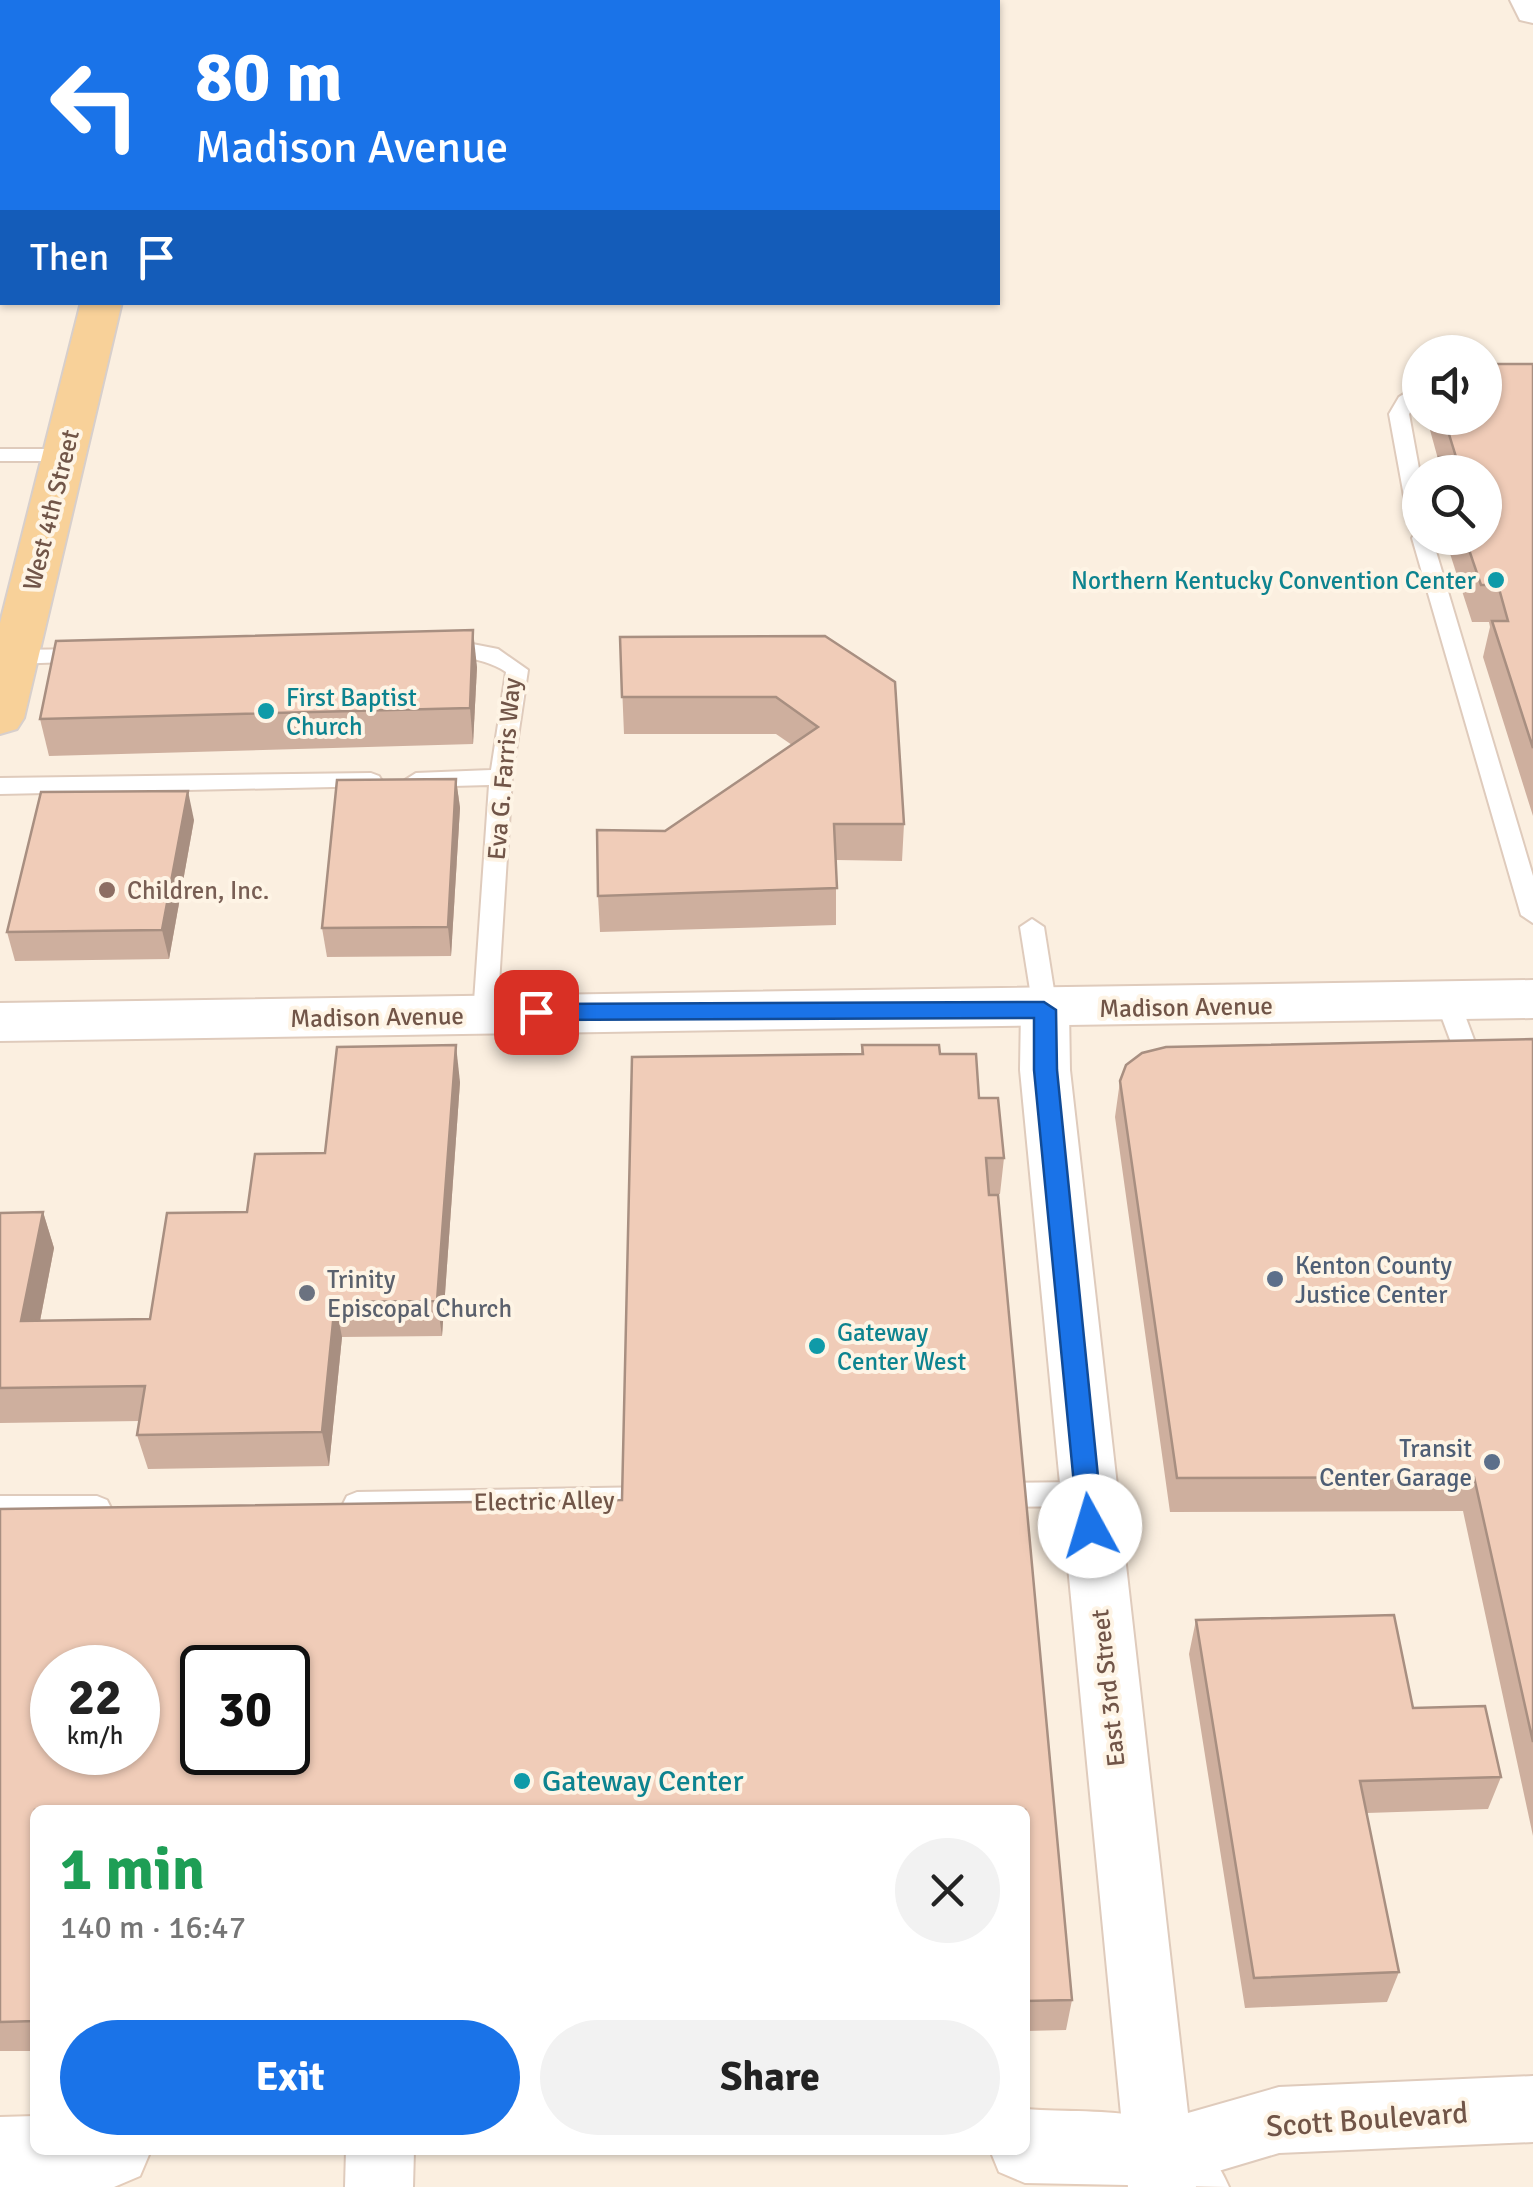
<!DOCTYPE html>
<meta charset="utf-8">
<style>
body{margin:0;font-family:Signika,sans-serif;background:#f2f2f2;color:#222;height:100vh;display:flex;flex-direction:column;font-size:38px;white-space:nowrap}
*{box-sizing:border-box;margin:0}
p{font-size:32px;color:#767676}
.icon{flex:none;width:55px;height:55px;fill:none;stroke:currentColor;stroke-width:2;stroke-linecap:round;stroke-linejoin:round}
.map{position:relative;flex:1;overflow:hidden}
.drawer{position:absolute;left:30px;top:1805px;width:1000px;height:350px;display:flex;flex-direction:column;background:#fff;border-radius:15px;box-shadow:0 2px 8px #0004}
.drawer>*{flex:none}
.top-card{position:absolute;left:0px;top:0px;width:1000px;height:305px;box-shadow:0 2px 8px #0004;background:#1a73e8;color:#fff;overflow:hidden}
.controls{position:absolute;left:1402px;top:335px;display:grid;gap:20px}
.controls a{display:grid;place-items:center;width:100px;height:100px;border-radius:50%;background:#fff;box-shadow:0 2px 8px #0004;font-size:50px}
.speed{position:absolute;left:30px;top:1645px;display:flex;gap:20px;font-size:50px;font-weight:700;text-align:center}
.speed>*{display:grid;place-content:center;width:130px;height:130px;border-radius:50%;background:#fff;box-shadow:0 2px 8px #0004;line-height:1}
.speed small{font-size:25px;font-weight:400}
.speed .limit{border:5px solid #111;border-radius:15px;background:#fff;color:#111}
.pin{position:absolute;display:grid;place-items:center;width:85px;height:85px;color:#fff;margin:-42px;border-radius:20px;box-shadow:0 5px 15px #0006}
.me{position:absolute;width:110px;margin:-55px;rotate:354deg;stroke-linejoin:round;filter:drop-shadow(0 0 8px #0008)}
.turn{display:flex;align-items:center;gap:35px;height:210px;padding:0 30px;font-size:45px}
.turn .icon{width:130px;height:130px;stroke-width:2.5}
.turn b{display:block;font-size:70px;line-height:85px}
.then{display:flex;align-items:center;height:95px;padding:0 30px;background:#0003;gap:20px;font-size:38px}
.round{display:grid;place-items:center;flex:none;width:105px;height:105px;border-radius:52px;background:#f2f2f2}
.head{display:flex;align-items:center;justify-content:space-between;height:170px;padding:0 30px}
h1{font-size:60px;font-weight:700;line-height:75px;color:#1e9e55}
.primary-button{display:flex;gap:20px;margin-top:auto;padding:20px 30px}
.primary-button a{flex:1;height:115px;border-radius:60px;background:#1a73e8;color:#fff;font-size:40px;font-weight:700;line-height:115px;text-align:center}
.primary-button a+a{background:#f2f2f2;color:#222}
.map>svg:first-child{display:block}
.lines{fill:none;stroke-linecap:round;stroke-linejoin:round}
.service-casing{stroke:#dfcbbc;stroke-width:4}
.minor-casing{stroke:#dfcbbc;stroke-width:4}
.tertiary-casing{stroke:#dfcbbc;stroke-width:4}
.secondary-casing{stroke:#e3ccba;stroke-width:4}
.primary-casing{stroke:#d7cfcc;stroke-width:4}
.service{fill:#fff;fill-rule:evenodd}
.minor{fill:#fff;fill-rule:evenodd}
.tertiary{fill:#fff;fill-rule:evenodd}
.secondary{fill:#fff;fill-rule:evenodd}
.primary{fill:#f8d199;fill-rule:evenodd}
.wall{fill:#ceaf9e}
.shaded-wall{fill:#a88f81}
.building{fill:#f0ccb8;stroke:#a88f81;stroke-width:2.5;fill-rule:evenodd}
.route{fill:#1a73e8;stroke:#114b97;stroke-width:2.5}
.culture-dot{fill:#0f9aa8;stroke:#fef4e5;stroke-width:4}
.education-dot{fill:#8d6e63;stroke:#fef4e5;stroke-width:4}
.service-dot{fill:#5c6f8a;stroke:#fef4e5;stroke-width:4}
.worship-dot{fill:#6b7280;stroke:#fef4e5;stroke-width:4}
.labels{text-anchor:middle;dominant-baseline:central;stroke-width:8;stroke-linejoin:round;paint-order:stroke}
.street-label{font-size:25px;fill:#715548;stroke:#fef4e5}
.culture-label{font-size:25px;fill:#0d838f;stroke:#fef4e5;text-anchor:start}
.education-label{font-size:25px;fill:#785e54;stroke:#fef4e5;text-anchor:start}
.service-label{font-size:25px;fill:#4e5e75;stroke:#fef4e5;text-anchor:start}
.worship-label{font-size:25px;fill:#5b616d;stroke:#fef4e5;text-anchor:start}
.near-culture-label{font-size:30px;fill:#0d838f;stroke:#fef4e5;text-anchor:start}
.near-street-label{font-size:30px;fill:#715548;stroke:#fef4e5}
</style>
<div class="map">
<svg width="1533" height="2187" viewBox="0 0 1533 2187">
<rect width="100%" height="100%" fill="#fbefe0"/>
<g class="lines">
<g class="service-casing">
<g id="service">
<polygon points="1420,384 1420,399 1409,414 1420,474 1420,538 1432,538 1533,876 1533,923 1521,915 1412,538 1415,534 1410,529 1389,414 1399,397"/>
<polygon points="0,449 65,449 75,455 65,461 0,461"/>
<path d="M452,640L498,649L528,670L512,777L497,1016L485,1025L473,1016L489,785L416,787L405,780L416,773L491,770L506,672C480,654 442,658 430,647L433,642Z"/>
<polygon points="86,649 97,656 94,661 14,664 3,657 14,650"/>
<polygon points="371,773 379,776 382,781 379,786 0,794 0,778"/>
<polygon points="1032,919 1044,927 1057,1009 1045,1018 1033,1009 1020,927"/>
<polygon points="1448,993 1460,1002 1486,1072 1483,1078 1465,1078 1462,1072 1436,1002"/>
<polygon points="1087,1482 1097,1486 1101,1494 1097,1502 1087,1506 992,1507 982,1503 978,1495 982,1487 992,1483"/>
<polygon points="652,1487 662,1491 666,1499 662,1507 652,1511 357,1516 347,1512 343,1504 347,1496 357,1492"/>
<polygon points="0,1496 97,1496 107,1500 111,1508 107,1516 97,1520 0,1520"/>
</g>
</g>
<g class="minor-casing">
<g id="minor">
<polygon points="1045,991 1062,997 1069,1009 1070,1070 1188,2113 1279,2087 1533,2076 1533,2142 1279,2153 1195,2178 1196,2187 1128,2187 1020,1070 1021,1009 1028,997"/>
<polygon points="346,2150 414,2150 413,2187 345,2187"/>
</g>
</g>
<g class="tertiary-casing">
<g id="tertiary">
<polygon points="1510,0 1533,0 1533,23 1520,20"/>
<polygon points="1533,980 1533,1018 0,1041 0,1003"/>
</g>
</g>
<g class="secondary-casing">
<g id="secondary">
<path d="M1025,2109C1106,2115 1193,2099 1229,2187L1025,2183L999,2172L990,2150H1025Z"/>
<polygon points="35,2116 35,2150 151,2150 140,2176 114,2187 0,2187 0,2117"/>
</g>
</g>
<g class="primary-casing">
<g id="primary">
<polygon points="160,0 196,0 196,2 161,2"/>
<polygon points="81,302 122,302 24,718 17,729 0,734 0,623"/>
</g>
</g>
<use href="#service" class="service"/>
<use href="#minor" class="minor"/>
<use href="#tertiary" class="tertiary"/>
<use href="#secondary" class="secondary"/>
<use href="#primary" class="primary"/>
</g>
<g class="wall">
<polygon points="0,0 2,2 2,192 0,200"/>
<polygon points="1485,364 1533,364 1533,816 1483,657 1490,627 1489,622 1472,622 1445,538 1485,538 1485,472 1435,472 1438,459 1430,430 1432,418 1485,418"/>
<polygon points="825,636 904,824 902,861 836,860 836,925 600,932 598,896 665,831 792,745 776,734 624,734 620,637"/>
<polygon points="477,667 473,744 49,756 40,719"/>
<polygon points="456,779 460,808 451,956 327,957 322,928"/>
<polygon points="194,820 169,959 15,961 7,932"/>
<polygon points="1533,1039 1533,1836 1463,1511 1170,1512 1115,1117 1120,1081"/>
<polygon points="862,1045 940,1054 979,1098 1004,1158 1000,1194 989,1194 1072,2000 1066,2030 1025,2031 1025,1810 35,1810 35,2051 0,2051 0,1509 622,1500 861,1054"/>
<polygon points="460,1082 442,1336 342,1337 329,1466 148,1469 137,1435 140,1421 0,1423 0,1213 43,1212 54,1248 40,1321 150,1319 247,1212 325,1153"/>
<polygon points="1196,1620 1501,1777 1488,1809 1367,1813 1399,1972 1387,2002 1245,2008 1189,1654"/>
</g>
<g class="shaded-wall">
<polygon points="0,150 2,161 2,192 0,200"/>
<polygon points="473,630 477,667 473,744 470,708"/>
<polygon points="456,779 460,808 451,956 448,927"/>
<polygon points="188,791 194,820 169,959 162,930"/>
<polygon points="456,1045 460,1082 442,1336 437,1301"/>
<polygon points="43,1212 54,1248 33,1357 21,1321"/>
<polygon points="335,1302 342,1337 329,1466 322,1432"/>
</g>
<g class="building">
<polygon points="0,0 39,1 72,1 71,2 2,2 2,55 0,55"/>
<polygon points="0,76 2,76 1,120 2,120 2,134 0,134"/>
<polygon points="1485,364 1533,364 1533,748 1492,621 1508,621 1498,585 1481,585 1465,538 1485,538 1485,472 1444,472 1439,457 1456,457 1444,418 1485,418 1485,386 1490,386 1485,370"/>
<polygon points="473,630 470,708 40,719 56,641"/>
<polygon points="825,636 895,682 904,824 834,824 837,888 598,896 597,830 665,831 818,727 776,697 622,697 620,637"/>
<polygon points="456,779 448,927 322,928 337,780"/>
<polygon points="188,791 162,930 7,932 41,792"/>
<polygon points="1533,1039 1533,1742 1474,1477 1177,1478 1120,1081 1126,1065 1142,1053 1166,1047"/>
<polygon points="456,1045 437,1301 335,1302 322,1432 137,1435 145,1386 0,1388 0,1213 43,1212 21,1321 150,1319 167,1213 247,1212 255,1154 325,1153 337,1047"/>
<path d="M862,1045H939L940,1054H976L979,1098H998L1004,1158H986L989,1195H998L1072,2000L1025,2001V1810H35V2021L0,2022V1509L622,1500L632,1057L863,1054ZM52,1668H138V1752H52ZM202,1668H288V1752H202Z"/>
<polygon points="1394,1615 1413,1708 1485,1706 1501,1777 1360,1781 1399,1972 1254,1978 1196,1620"/>
</g>
<polygon class="route" points="1044,1002 1056,1010 1057,1070 1103,1526 1100,1534 1090,1537 1081,1534 1078,1526 1034,1070 1034,1018 536,1020 525,1012 536,1004"/>
<g class="culture-dot">
<circle cx="1496" cy="580" r="10"/>
<circle cx="266" cy="711" r="10"/>
<circle cx="817" cy="1346" r="10"/>
<circle cx="522" cy="1781" r="10"/>
</g>
<circle class="education-dot" cx="107" cy="890" r="10"/>
<g class="service-dot">
<circle cx="1275" cy="1279" r="10"/>
<circle cx="1492" cy="1462" r="10"/>
</g>
<circle class="worship-dot" cx="307" cy="1293" r="10"/>
<g class="labels">
<g class="street-label">
<text transform="translate(51 510) rotate(-76)">West 4th Street</text>
<text transform="translate(504 769) rotate(-85)">Eva G. Farris Way</text>
<text transform="translate(1186 1007) rotate(-1)">Madison Avenue</text>
<text transform="translate(377 1017) rotate(-1)">Madison Avenue</text>
<text transform="translate(544 1501) rotate(-1)">Electric Alley</text>
<text transform="translate(1108 1688) rotate(-96)">East 3rd Street</text>
</g>
<g class="culture-label">
<text x="1476" y="580" text-anchor="end">Northern Kentucky Convention Center</text>
<text x="286" y="697">First Baptist<tspan x="286" dy="29">Church</tspan></text>
<text x="837" y="1332">Gateway<tspan x="837" dy="29">Center West</tspan></text>
</g>
<g class="education-label">
<text x="127" y="890">Children, Inc.</text>
</g>
<g class="service-label">
<text x="1295" y="1265">Kenton County<tspan x="1295" dy="29">Justice Center</tspan></text>
<text x="1472" y="1448" text-anchor="end">Transit<tspan x="1472" dy="29">Center Garage</tspan></text>
</g>
<g class="worship-label">
<text x="327" y="1279">Trinity<tspan x="327" dy="29">Episcopal Church</tspan></text>
</g>
<g class="near-culture-label">
<text x="542" y="1781">Gateway Center</text>
</g>
<g class="near-street-label">
<text transform="translate(1367 2120) rotate(-4)">Scott Boulevard</text>
</g>
</g>
</svg>
<div class="controls">
<a><svg class="icon" aria-label="sound" viewBox="0 0 24 24"><path d="M4 9h4l5-4v14l-5-4H4zM17 9q2 3 0 6"/></svg></a>
<a><svg class="icon" aria-label="search" viewBox="0 0 24 24"><circle cx="10" cy="10" r="6"/><path d="M15 15l6 6"/></svg></a>
</div>
<div class="speed"><div>22<small>km/h</small></div><div class="limit">30</div></div>
<div class="pin" style="left:536px;top:1012px;background:#d93025"><svg class="icon" aria-label="arrive" viewBox="0 0 24 24"><path d="M6 21V4h12l-3 4 3 4H6"/></svg></div>
<svg class="me" style="left:1090px;top:1526px" viewBox="-20 -20 40 40"><circle r="19" fill="#fff"/><path d="M0-13L10 11 0 6-10 11z" fill="#1a73e8"/></svg>
<div class="top-card">
<div class="turn"><svg class="icon" aria-label="left" viewBox="0 0 24 24"><path d="M17 20v-9H6M10 6l-5 5 5 5"/></svg><div><b>80 m</b>Madison Avenue</div></div>
<div class="then">Then<svg class="icon" aria-label="arrive" viewBox="0 0 24 24"><path d="M6 21V4h12l-3 4 3 4H6"/></svg></div>
</div>
<section class="drawer">
<div class="head"><div><h1>1 min</h1><p>140 m · 16:47</p></div><a class="round"><svg class="icon" aria-label="close" viewBox="0 0 24 24"><path d="M6 6l12 12M18 6L6 18"/></svg></a></div>
<div class="primary-button"><a>Exit</a><a>Share</a></div>
</section>
</div>
